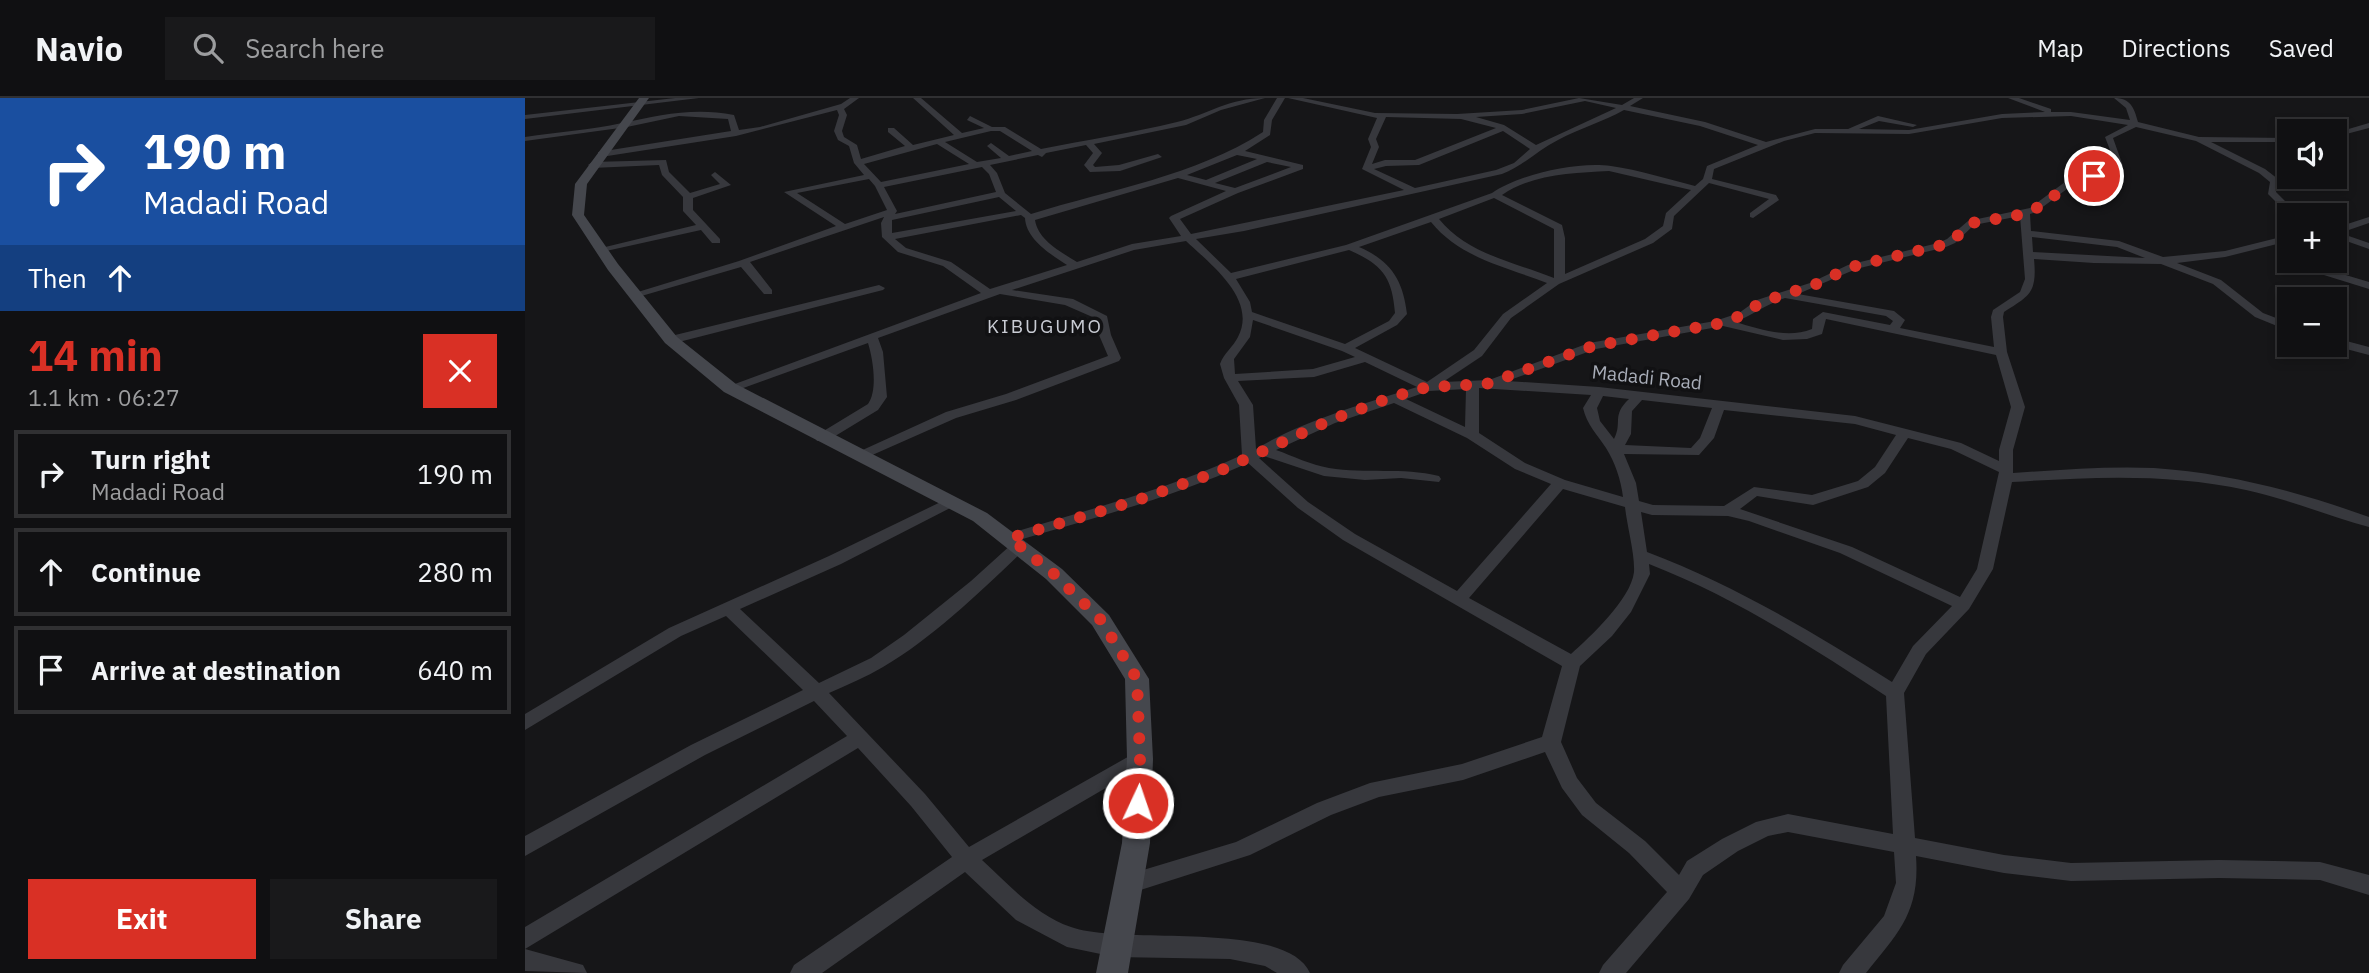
<!DOCTYPE html>
<meta charset="utf-8">
<style>
body{margin:0;font-family:"IBM Plex Sans",sans-serif;background:#19191b;color:#f1f3f6;height:100vh;display:flex;flex-direction:column;font-size:26px;white-space:nowrap}
*{box-sizing:border-box;margin:0}
p{font-size:23px;color:#9c9d9f}
.icon{flex:none;width:38px;height:38px;fill:none;stroke:currentColor;stroke-width:2;stroke-linecap:round;stroke-linejoin:round}
.map{position:relative;flex:1;overflow:hidden}
.panel{display:flex;flex-direction:column;background:#101012;width:525px}
.panel>*{flex:none}
.top-card{background:#1a4fa0;color:#fff;overflow:hidden}
.controls{position:absolute;left:1752px;top:21px;display:grid;gap:14px}
.controls a{display:grid;place-items:center;width:70px;height:70px;border-radius:0px;background:#101012;box-shadow:0 4px 10px #0003,0 0 0 2px #303032;font-size:35px}
.pin{position:absolute;display:grid;place-items:center;width:60px;height:60px;color:#fff;margin:-30px;border:4px solid #fff;border-radius:50%;box-shadow:0 2px 7px #0007}
.me{position:absolute;width:77px;margin:-38px;rotate:3deg;stroke-linejoin:round;filter:drop-shadow(0 0 5px #0008)}
.turn{display:flex;align-items:center;gap:24px;height:147px;padding:0 28px;font-size:32px}
.turn .icon{width:91px;height:91px;stroke-width:2.5}
.turn b{display:block;font-size:49px;line-height:60px}
.then{display:flex;align-items:center;height:66px;padding:0 28px;background:#0003;gap:14px;font-size:26px}
.round{display:grid;place-items:center;flex:none;width:74px;height:74px;border-radius:0px;background:#19191b}
.overview{display:flex;align-items:center;justify-content:space-between;height:119px;padding:0 28px}
h1{font-size:42px;font-weight:700;line-height:52px;color:#d93025}
.cta{display:flex;gap:14px;margin-top:auto;padding:14px 28px}
.cta a{flex:1;height:80px;border-radius:0px;background:#d93025;color:#fff;font-size:28px;font-weight:700;line-height:80px;text-align:center}
.cta a+a{background:#19191b;color:#f1f3f6}
ul{padding:0;list-style:none}
li{display:flex;align-items:center;gap:21px;height:88px;margin:0 14px 10px;padding:0 14px;border:4px solid #303032;border-radius:0px}
li div{flex:1}
li b{display:block;font-size:26px}
li em{font-style:normal}
header{display:flex;align-items:center;gap:42px;box-sizing:border-box;height:98px;padding:0 35px;background:#101012;border-bottom:2px solid #303032}
header strong{font-size:33px}
nav{display:flex;gap:38px;margin-inline-start:auto;font-size:24px}
.search{width:490px;height:63px;background:#19191b;display:flex;align-items:center;gap:18px;box-sizing:border-box;padding:0 24px;border-radius:0px;color:#9c9d9f;font-size:26px}
main{display:flex;flex:1;min-height:0}
.map>svg:first-child{display:block}
.lines{fill:none;stroke-linecap:round;stroke-linejoin:round}
.street{fill:#37383d;fill-rule:evenodd}
.secondary{fill:#45474d;fill-rule:evenodd}
.route{stroke:#d93025;stroke-width:12;stroke-dasharray:0 21.6}
.labels{text-anchor:middle;dominant-baseline:central;stroke-width:7;stroke-linejoin:round;paint-order:stroke}
.far-quarter-label{font-size:19px;letter-spacing:2px;fill:#c9ccd4;stroke:#111113}
.street-label{font-size:19px;fill:#a8adb8;stroke:#111113}
</style>
<header>
<strong>Navio</strong>
<div class="search"><svg class="icon" aria-label="search" viewBox="0 0 24 24"><circle cx="10" cy="10" r="6"/><path d="M15 15l6 6"/></svg>Search here</div>
<nav><a>Map</a><a>Directions</a><a>Saved</a></nav>
</header>
<main>
<section class="panel">
<div class="top-card">
<div class="turn"><svg class="icon" aria-label="right" viewBox="0 0 24 24"><path d="M7 20v-9h11M14 6l5 5-5 5"/></svg><div><b>190 m</b>Madadi Road</div></div>
<div class="then">Then<svg class="icon" aria-label="ahead" viewBox="0 0 24 24"><path d="M12 20V5M6 11l6-6 6 6"/></svg></div>
</div>
<div class="overview"><div><h1>14 min</h1><p>1.1 km · 06:27</p></div><a class="round" style="background:#d93025;color:#fff"><svg class="icon" aria-label="close" viewBox="0 0 24 24"><path d="M6 6l12 12M18 6L6 18"/></svg></a></div>
<ul>
<li><svg class="icon" aria-label="right" viewBox="0 0 24 24"><path d="M7 20v-9h11M14 6l5 5-5 5"/></svg><div><b>Turn right</b><p>Madadi Road</p></div><em>190 m</em></li>
<li><svg class="icon" aria-label="ahead" viewBox="0 0 24 24"><path d="M12 20V5M6 11l6-6 6 6"/></svg><div><b>Continue</b></div><em>280 m</em></li>
<li><svg class="icon" aria-label="arrive" viewBox="0 0 24 24"><path d="M6 21V4h12l-3 4 3 4H6"/></svg><div><b>Arrive at destination</b></div><em>640 m</em></li>
</ul>
<div class="cta"><a>Exit</a><a>Share</a></div>
</section>
<div class="map">
<svg width="1844" height="875" viewBox="0 0 1844 875">
<rect width="100%" height="100%" fill="#161618"/>
<g class="lines">
<g class="street">
<polygon points="150,0 174,0 0,21 0,17"/>
<path d="M325,0H334L319,11L322,17L317,33L319,39L332,47L336,61L380,48L363,34V30H369L388,47L429,37L388,0H396L437,35L459,30L442,22L445,18L467,29H480L516,51C561,42 607,35 652,24C684,16 703,0 740,0L696,12L661,27L569,46L577,55L568,67L570,69L594,67L633,56L637,59L595,73L565,74L559,67L568,55L561,47L521,55L517,59L513,57L465,67L472,75L480,95L506,116C586,91 670,78 738,34L739,22L752,0H760L747,22L745,37L720,53L778,67V71L713,95L655,121L666,136L879,92L837,71L846,49L843,41L852,20L763,0H778L850,15L932,16L997,12L1054,0L1097,7L1109,0H1118L1105,8L1180,24L1241,44L1290,31H1323L1353,18L1392,27L1388,29L1354,23L1334,31L1384,32L1477,16L1520,14L1483,0H1494L1526,11V14H1546L1605,22L1601,10L1589,0C1606,0 1609,10 1613,24L1674,39L1764,40V44H1686L1740,71L1753,81L1751,94L1774,117H1764L1743,96L1745,84L1734,75L1671,43L1611,29L1588,40L1598,68L1585,76L1550,85L1511,114L1505,116L1506,133L1594,143L1638,159L1700,153L1764,137V143L1700,159L1652,165L1696,182L1738,215L1764,225V233L1730,219L1688,186L1636,166L1569,165L1509,161C1512,194 1506,197 1479,214L1478,219L1482,254L1500,309L1488,352V375C1535,372 1582,368 1629,370C1703,375 1774,394 1844,419V429C1803,418 1763,401 1721,392C1643,375 1567,379 1487,384L1468,471L1444,511L1401,556L1379,595L1390,740L1479,757L1546,765L1694,762L1795,764L1844,777V797L1795,782L1694,780L1546,783L1479,775L1391,758C1395,814 1374,834 1341,875H1314L1318,867L1359,818L1371,785L1369,754L1263,734L1243,738L1213,753L1178,777L1164,801L1101,875H1074L1078,867L1142,794L1104,755L1057,717L1037,690L1020,654L938,682L854,699L806,717L725,757L603,796L595,793L592,786L595,779L711,744L792,705L845,685L937,666L1017,639L1037,568L818,442L773,410L723,365C649,399 569,420 491,443H479L477,440L479,437C559,413 641,392 717,357L714,307L699,280L695,266C699,255 708,249 713,239C733,201 684,165 661,143L609,152L487,192L548,201L582,218L586,237L596,260L594,263L491,302L431,320L336,362L329,358L331,355L421,314L481,296L583,258L574,237L572,221L540,207L475,196L353,240L358,254L362,299L353,312L302,343H292L290,340L292,337L343,306C353,292 348,261 343,245L210,293H200L199,290L456,195L418,168L373,154L357,139L356,125L359,119L225,164L247,192V196H239L216,169L113,199L103,197L214,163L311,128L259,94L339,77L329,65L324,48L313,42L309,33L314,17L312,12L211,38L76,59L73,58V54L206,33L203,21L154,18L102,29L0,43V39C32,34 65,32 97,25C135,17 169,9 209,17L214,32L235,29L316,6ZM1060,3L1091,10L1011,47L979,27L951,19L997,16ZM1099,12L1175,28L1233,47L1182,68L1178,81L1170,88C1143,81 1114,72 1086,68C1053,63 994,76 967,95L821,147L706,175L671,141L719,133L977,76C998,68 1013,52 1033,42C1055,30 1078,24 1099,12ZM1546,18L1603,27L1580,39L1590,65L1579,72L1544,81L1505,110L1443,123L1422,141L1413,145L1323,167L1285,185L1232,202L1214,215L1190,223L1064,245L964,282L918,284L957,258L986,220L1034,186L1128,145L1147,131L1149,118L1184,85L1244,101L1225,115V119L1228,120L1254,102L1251,97L1187,81L1189,71L1259,43L1290,35L1384,36L1477,20ZM861,19L936,21L971,30L890,62H860L847,66L854,49L851,41ZM466,33H475L507,53L484,58L466,45L462,48L476,60L452,64L420,44ZM978,33L1005,51L989,65L971,72L890,90L849,71L861,68L894,67ZM412,46L444,66L356,84L339,66ZM712,57L732,61L681,82L662,77ZM742,64L766,69L710,90L690,85ZM457,69L464,76L471,94L370,116L372,113L359,89ZM1084,73L1166,92L1141,115L1138,128L1120,141L1040,176V140L1037,127L977,97C1007,76 1048,75 1084,73ZM653,80L701,93L646,118L644,120L656,138L607,146L552,164C536,154 513,142 510,122ZM344,81L350,88L362,112L320,126L272,95ZM474,99L491,113L367,135V122ZM969,100L1029,131V180C989,164 942,156 914,121ZM496,117L500,120C501,141 525,156 542,167L465,191L426,164L381,150L370,141ZM1495,118L1500,181L1495,194L1468,212L1466,219L1469,249L1375,230L1380,222L1369,213L1273,196L1331,171L1421,149L1430,145L1449,127ZM906,124C935,160 981,169 1022,185L978,216L949,252L902,284L830,250L872,227L882,216C878,182 866,163 834,149ZM1507,139L1592,149L1620,160L1508,154ZM824,152C858,167 867,179 870,215L864,223L820,246L727,214L725,204L711,181ZM1260,200L1361,218L1368,223L1365,227L1298,214L1288,221L1287,231C1262,241 1235,231 1210,224C1228,217 1242,206 1260,200ZM1301,221L1471,257L1486,309L1474,352V363L1436,345L1330,318L1074,289L982,283L1071,251L1198,228L1258,242L1282,241L1297,236ZM728,222L817,253L830,259L788,271L710,276L709,261L725,239ZM840,264L892,289C841,305 777,323 731,351L728,307L713,283L789,279ZM954,290L1066,297L1058,310C1062,327 1072,336 1081,350C1090,364 1096,382 1098,399L1040,382L1000,365L954,335ZM941,291L940,329L881,301L904,293ZM1078,298L1104,301C1086,318 1098,324 1089,341L1075,323L1072,310ZM1117,302L1187,310L1175,340L1166,350L1100,347L1106,336L1107,313ZM869,305L942,340L990,371L1026,386L932,493L830,436L783,404L734,360L739,358L799,378L840,382L876,380L914,384L916,381L914,378C877,369 841,376 804,370C786,367 768,358 751,352L810,325ZM1199,312L1330,326L1371,337L1350,369L1333,383L1287,397L1229,389L1199,408L1128,407L1114,403L1111,385L1099,356L1174,357L1189,340ZM1383,340L1426,351L1474,374L1452,471L1435,499L1327,449L1215,411L1232,398L1288,407L1343,389L1360,375ZM1038,391L1100,409C1102,428 1110,456 1109,474C1106,501 1065,539 1046,556L944,500ZM1116,414L1127,417L1203,418L1224,423L1315,455L1427,508L1388,548L1367,584C1288,534 1209,487 1122,454ZM1124,466C1209,499 1285,548 1361,598L1368,736L1263,716L1231,724L1197,741L1162,763L1154,777L1120,743L1071,705L1052,680L1036,644L1055,568L1087,538L1106,514L1125,476Z"/>
<polygon points="1844,25 1844,30 1810,39 1810,35"/>
<polygon points="141,62 144,74 165,95 195,86 186,77 190,74 206,87 168,100 168,112 195,141 195,145 187,145 176,132 72,155 72,151 171,127 158,113 158,99 137,77 134,67 67,70 63,67 67,64"/>
<polygon points="1844,119 1844,125 1815,135 1844,145 1844,151 1810,139 1810,130"/>
<polygon points="1764,160 1764,163 1774,163 1844,184 1844,191 1760,165 1760,161"/>
<polygon points="354,187 360,190 358,192 146,246 140,242 142,239"/>
<polygon points="1810,240 1844,249 1844,257 1806,247 1810,247"/>
<path d="M426,399L431,401L434,404L431,407L316,466L215,511L294,585L346,560L379,537L446,483L488,445H500L502,448L500,451C457,492 409,539 358,569C341,579 322,587 304,595L400,696L444,749L608,656L615,653L622,656L625,661L622,666L457,762C484,787 511,817 546,829C599,848 761,821 785,875H752L740,868L705,861L590,859L542,849L491,822L440,774L297,875H265L269,867L427,759L386,708L333,650L0,851L58,867L62,875L0,873V829L322,638L289,603L180,657L0,758V738L166,647L278,592L201,518L156,538L0,632V616L144,530L304,458Z"/>
</g>
<polygon class="secondary" points="114,0 124,0 62,86 59,117 93,166 152,239 211,286 462,415 537,471 584,517 624,581 628,661 625,745 603,875 571,875 597,745 602,661 600,581 567,527 521,481 448,423 199,294 140,245 83,172 47,117 50,86"/>
</g>
<g class="lines">
<polyline class="route" points="613,705 615,661 612,581 576,522 529,476 485,440 607,404 692,374 806,322 867,299 903,289 961,286 1068,248 1192,226 1218,217 1236,204 1289,187 1326,169 1417,147 1426,144 1446,125 1500,116 1519,106 1547,83 1569,78"/>
</g>
<g class="labels">
<g class="far-quarter-label">
<text x="520" y="228">KIBUGUMO</text>
</g>
<g class="street-label">
<text transform="translate(1122 279) rotate(6)">Madadi Road</text>
</g>
</g>
</svg>
<div class="controls">
<a><svg class="icon" aria-label="sound" viewBox="0 0 24 24"><path d="M4 9h4l5-4v14l-5-4H4zM17 9q2 3 0 6"/></svg></a>
<a>+</a>
<a>−</a>
</div>
<div class="pin" style="left:1569px;top:78px;background:#d93025"><svg class="icon" aria-label="arrive" viewBox="0 0 24 24"><path d="M6 21V4h12l-3 4 3 4H6"/></svg></div>
<svg class="me" style="left:613px;top:705px" viewBox="-20 -20 40 40"><circle r="17" fill="#d93025" stroke="#fff" stroke-width="3"/><path d="M0-11L8 9 0 5-8 9z" fill="#fff"/></svg>
</div>
</main>
